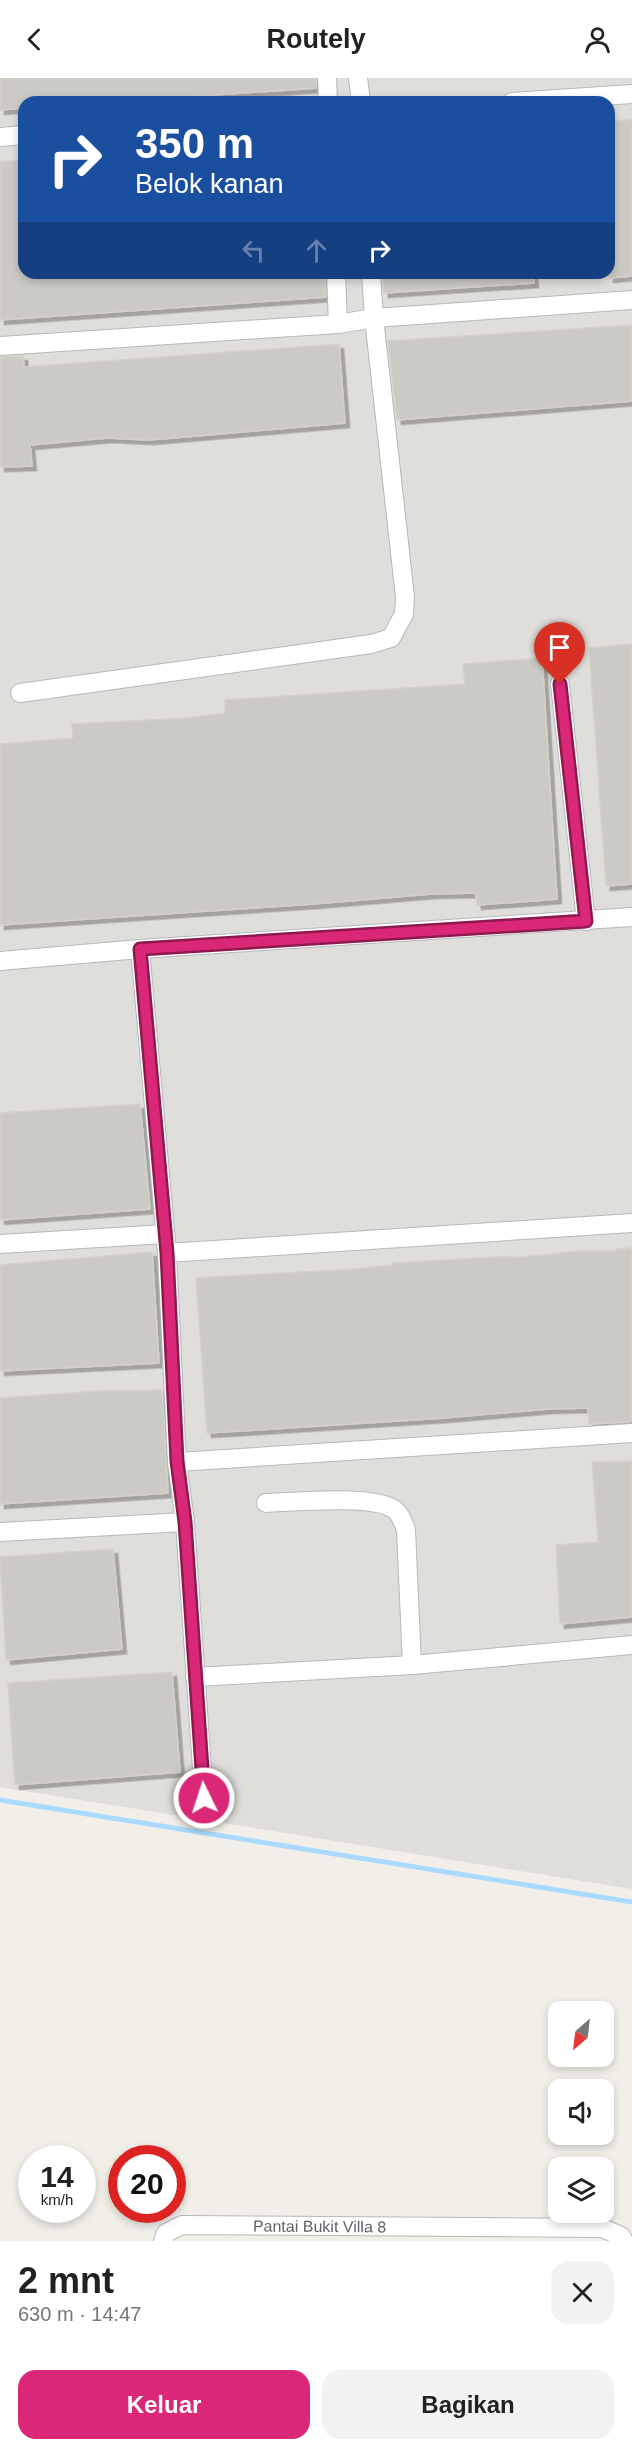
<!DOCTYPE html>
<html lang="id">
<meta charset="utf-8">
<style>
body{margin:0;font-family:Helvetica,sans-serif;background:#f2f2f2;color:#222;height:100vh;display:flex;flex-direction:column;font-size:22px;white-space:nowrap}
*{box-sizing:border-box;margin:0}
p{font-size:20px;color:#767676}
.icon{flex:none;width:33px;height:33px;fill:none;stroke:currentColor;stroke-width:2;stroke-linecap:round;stroke-linejoin:round}
.map{position:relative;height:2163px;overflow:hidden}
.details{display:flex;flex-direction:column;background:#fff;flex:1}
.details>*{flex:none}
.top-card{position:absolute;left:18px;top:18px;width:597px;height:183px;border-radius:18px;box-shadow:0 3px 9px #0003;background:#1a4fa0;color:#fff;overflow:hidden}
.needle{width:39px;rotate:208deg}
.buttons{position:absolute;left:548px;top:1923px;display:grid;gap:12px}
.buttons a{display:grid;place-items:center;width:66px;height:66px;border-radius:12px;background:#fff;box-shadow:0 3px 9px #0003;font-size:30px}
.speed{position:absolute;left:18px;top:2067px;display:flex;gap:12px;font-size:30px;font-weight:700;text-align:center}
.speed>*{display:grid;place-content:center;width:78px;height:78px;border-radius:50%;background:#fff;box-shadow:0 3px 9px #0003;line-height:1}
.speed small{font-size:15px;font-weight:400}
.speed .limit{border:9px solid #d22;background:#fff;color:#111}
.pin{position:absolute;display:grid;place-items:center;width:51px;height:51px;color:#fff;margin:-62px -26px;border-radius:50% 50% 50% 0;rotate:-45deg;box-shadow:0 0 6px #0007}
.pin .icon{rotate:45deg}
.me{position:absolute;width:66px;margin:-33px;rotate:356deg;stroke-linejoin:round;filter:drop-shadow(0 0 4px #0008)}
.turn{display:flex;align-items:center;gap:21px;height:126px;padding:0 18px;font-size:27px}
.turn .icon{width:78px;height:78px;stroke-width:2.5}
.turn b{display:block;font-size:42px;line-height:51px}
.lanes{display:flex;align-items:center;height:57px;padding:0 18px;background:#0003;justify-content:center;gap:30px;direction:ltr}
.lanes .off{opacity:.35}
.round{display:grid;place-items:center;flex:none;width:63px;height:63px;border-radius:18px;background:#f2f2f2}
.headline{display:flex;align-items:center;justify-content:space-between;height:102px;padding:0 18px}
h1{font-size:36px;font-weight:700;line-height:45px}
.primary-button{display:flex;gap:12px;margin-top:auto;padding:12px 18px}
.primary-button a{flex:1;height:69px;border-radius:18px;background:#db2777;color:#fff;font-size:24px;font-weight:700;line-height:69px;text-align:center}
.primary-button a+a{background:#f2f2f2;color:#222}
header{display:flex;justify-content:space-between;align-items:center;height:78px;padding:0 18px;background:#fff;font-size:27px;font-weight:700}
.map>svg:first-child{display:block}
.industrial{fill:#e0deda;fill-rule:evenodd}
.lines{fill:none;stroke-linecap:round;stroke-linejoin:round}
.stream{stroke:#aadaff;stroke-width:5}
.building{fill:#cccac5;stroke:#d6d1c6;stroke-width:1.5;filter:url(#shadow)}
.minor-casing{stroke:#b5b8bc;stroke-width:20}
.minor{stroke:#fff;stroke-width:18}
.route-casing{stroke:#8e194d;stroke-width:15}
.route{stroke:#db2777;stroke-width:10}
.labels{text-anchor:middle;dominant-baseline:central;stroke-width:4.5;stroke-linejoin:round;paint-order:stroke}
.street-label{font-size:16px;fill:#5f6368;stroke:#fff}
</style>
<header><svg class="icon" aria-label="back" viewBox="0 0 24 24"><path d="M15 5l-7 7 7 7"/></svg>Routely<svg class="icon" aria-label="person" viewBox="0 0 24 24"><circle cx="12" cy="8" r="4"/><path d="M4 21q1-7 8-7t8 7"/></svg></header>
<div class="map">
<svg width="632" height="2163" viewBox="0 0 632 2163">
<defs>
<filter id="shadow"><feDropShadow dx="4.5" dy="4.5" stdDeviation="0" flood-color="#0004"/></filter>
</defs>
<rect width="100%" height="100%" fill="#f1efe8"/>
<path class="industrial" d="M0,0H632V1811L0,1709ZM24,24H609V195H24Z"/>
<g class="lines">
<polyline class="stream" points="0,1722 632,1824"/>
</g>
<g class="building">
<polygon points="0,0 316,0 316,10 112,24 24,24 24,30 0,32"/>
<polygon points="632,42 632,198 609,200 609,43"/>
<polygon points="24,82 24,195 325,195 326,219 0,242 0,84"/>
<polygon points="382,195 533,195 534,205 384,215"/>
<polygon points="632,247 632,323 397,342 388,263"/>
<polygon points="339,266 345,345 149,362 107,360 30,367 32,388 0,389 0,279 23,278 24,289"/>
<polygon points="632,566 632,806 606,808 589,570"/>
<polygon points="542,580 557,821 477,827 476,815 431,816 313,826 0,847 0,666 73,660 72,646 186,640 225,635 225,622 465,606 463,586"/>
<polygon points="140,1026 150,1131 0,1142 0,1035"/>
<polygon points="632,1170 632,1342 629,1344 589,1346 588,1330 548,1331 443,1340 207,1355 196,1200 354,1191 393,1187 393,1185 514,1178 514,1180 579,1173 616,1173 616,1171"/>
<polygon points="152,1174 159,1285 0,1293 0,1187"/>
<polygon points="162,1312 168,1415 0,1426 0,1320 99,1313"/>
<polygon points="632,1383 632,1539 560,1546 556,1467 598,1464 592,1384"/>
<polygon points="113,1471 122,1571 6,1582 0,1479"/>
<polygon points="172,1594 180,1694 15,1707 8,1605"/>
</g>
<g class="lines">
<g class="minor-casing">
<g id="minor">
<polyline points="327,0 328,24"/>
<polyline points="358,0 361,24"/>
<polyline points="512,24 632,16"/>
<polyline points="0,59 24,57"/>
<polyline points="336,195 338,246"/>
<polyline points="0,268 338,246 374,240 632,222"/>
<polyline points="560,606 586,843"/>
<polyline points="20,615 371,566 391,560 404,536 405,519 374,240 371,195"/>
<polyline points="140,871 167,1175 177,1384 185,1444 204,1720"/>
<polyline points="0,883 140,871 632,839"/>
<polyline points="0,1166 165,1156"/>
<polyline points="167,1175 632,1145"/>
<polyline points="177,1384 632,1355"/>
<path d="M266,1425C293,1424 375,1416 395,1432C401,1437 403,1444 406,1452L412,1587"/>
<polyline points="0,1454 185,1444"/>
<polyline points="195,1599 412,1587 632,1567"/>
<path id="s1" d="M163,2163L166,2155L182,2147L602,2150L621,2158L624,2163"/>
</g>
</g>
<use href="#minor" class="minor"/>
</g>
<g class="lines">
<g class="route-casing">
<polyline id="route" points="204,1720 185,1444 177,1383 167,1175 140,871 586,843 560,606"/>
</g>
<use href="#route" class="route"/>
</g>
<g class="labels">
<g class="street-label">
<text stroke="none"><textPath href="#s1" startOffset="164">Pantai Bukit Villa 8</textPath></text>
</g>
</g>
</svg>
<div class="buttons">
<a><svg class="needle" viewBox="-14 -14 28 28"><path d="M0-13l5 13h-10z" fill="#e53935"/><path d="M0 13l5-13h-10z" fill="#767676"/></svg></a>
<a><svg class="icon" aria-label="sound" viewBox="0 0 24 24"><path d="M4 9h4l5-4v14l-5-4H4zM17 9q2 3 0 6"/></svg></a>
<a><svg class="icon" aria-label="layers" viewBox="0 0 24 24"><path d="M12 4l9 5-9 5-9-5zM3 14l9 5 9-5"/></svg></a>
</div>
<div class="speed"><div>14<small>km/h</small></div><div class="limit">20</div></div>
<div class="pin" style="left:560px;top:606px;background:#d93025"><svg class="icon" aria-label="arrive" viewBox="0 0 24 24"><path d="M6 21V4h12l-3 4 3 4H6"/></svg></div>
<svg class="me" style="left:204px;top:1720px" viewBox="-20 -20 40 40"><circle r="17" fill="#db2777" stroke="#fff" stroke-width="3"/><path d="M0-11L8 9 0 5-8 9z" fill="#fff"/></svg>
<div class="top-card">
<div class="turn"><svg class="icon" aria-label="right" viewBox="0 0 24 24"><path d="M7 20v-9h11M14 6l5 5-5 5"/></svg><div><b>350 m</b>Belok kanan</div></div>
<div class="lanes"><svg class="icon off" aria-label="left" viewBox="0 0 24 24"><path d="M17 20v-9H6M10 6l-5 5 5 5"/></svg><svg class="icon off" aria-label="ahead" viewBox="0 0 24 24"><path d="M12 20V5M6 11l6-6 6 6"/></svg><svg class="icon" aria-label="right" viewBox="0 0 24 24"><path d="M7 20v-9h11M14 6l5 5-5 5"/></svg></div>
</div>
</div>
<section class="details">
<div class="headline"><div><h1>2 mnt</h1><p>630 m · 14:47</p></div><a class="round"><svg class="icon" aria-label="close" viewBox="0 0 24 24"><path d="M6 6l12 12M18 6L6 18"/></svg></a></div>
<div class="primary-button"><a>Keluar</a><a>Bagikan</a></div>
</section>
